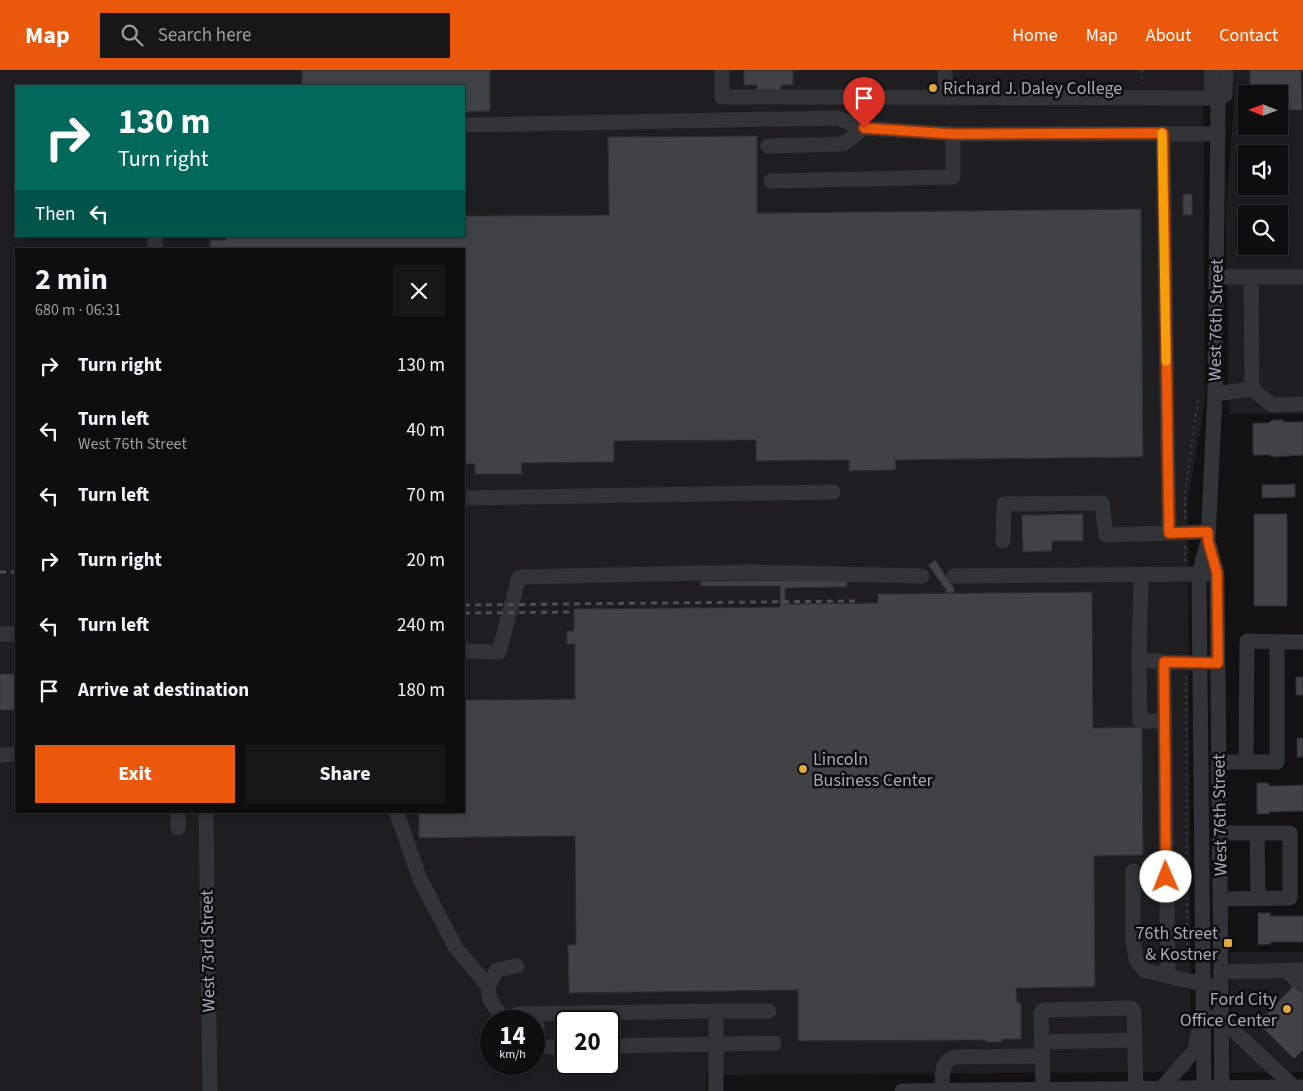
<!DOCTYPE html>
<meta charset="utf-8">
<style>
body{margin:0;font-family:"Source Sans 3",sans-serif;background:#171717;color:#f1f3f6;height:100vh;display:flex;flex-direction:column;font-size:19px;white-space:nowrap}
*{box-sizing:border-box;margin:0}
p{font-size:16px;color:#9b9c9e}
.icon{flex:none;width:28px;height:28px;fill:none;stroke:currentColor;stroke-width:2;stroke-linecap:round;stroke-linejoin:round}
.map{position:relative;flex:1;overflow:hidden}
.details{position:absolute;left:15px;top:178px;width:450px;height:565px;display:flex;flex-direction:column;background:#0e0e0e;border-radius:0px;box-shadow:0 2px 8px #0003,0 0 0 1px #2e2e2e}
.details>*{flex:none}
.banner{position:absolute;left:15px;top:15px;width:450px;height:152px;border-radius:0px;box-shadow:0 2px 8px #0003,0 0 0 1px #2e2e2e;background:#00695c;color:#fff;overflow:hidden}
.needle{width:32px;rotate:271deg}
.controls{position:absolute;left:1238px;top:15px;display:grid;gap:10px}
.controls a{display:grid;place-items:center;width:50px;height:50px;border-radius:0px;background:#0e0e0e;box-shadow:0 2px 8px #0003,0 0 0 1px #2e2e2e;font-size:25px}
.speed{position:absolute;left:480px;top:940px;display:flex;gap:10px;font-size:25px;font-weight:700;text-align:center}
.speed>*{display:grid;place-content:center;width:65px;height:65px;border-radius:50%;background:#0e0e0e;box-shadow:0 2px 8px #0003,0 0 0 1px #2e2e2e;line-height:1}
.speed small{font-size:12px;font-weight:400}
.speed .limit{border:2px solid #111;border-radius:8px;background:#fff;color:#111}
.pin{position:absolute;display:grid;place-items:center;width:42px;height:42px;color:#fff;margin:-51px -21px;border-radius:50% 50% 50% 0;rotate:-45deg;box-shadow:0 0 5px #0007}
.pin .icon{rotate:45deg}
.me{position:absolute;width:55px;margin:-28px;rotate:359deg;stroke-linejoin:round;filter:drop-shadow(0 0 4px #0008)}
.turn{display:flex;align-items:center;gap:18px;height:105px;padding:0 20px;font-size:22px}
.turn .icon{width:65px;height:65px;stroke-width:2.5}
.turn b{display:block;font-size:35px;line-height:42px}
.then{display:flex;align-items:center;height:48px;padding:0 20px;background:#0003;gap:10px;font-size:19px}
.round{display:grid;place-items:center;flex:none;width:52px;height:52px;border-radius:0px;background:#171717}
.head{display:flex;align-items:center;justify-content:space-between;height:85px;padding:0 20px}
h1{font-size:30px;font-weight:700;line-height:38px}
.cta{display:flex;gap:10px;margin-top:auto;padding:10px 20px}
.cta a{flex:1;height:58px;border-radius:0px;background:#ea580c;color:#fff;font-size:20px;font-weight:700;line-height:58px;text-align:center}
.cta a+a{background:#171717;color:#f1f3f6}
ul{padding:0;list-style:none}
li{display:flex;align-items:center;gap:15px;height:65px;padding:0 20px}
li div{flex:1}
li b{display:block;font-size:19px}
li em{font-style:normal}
header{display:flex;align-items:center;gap:30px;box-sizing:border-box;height:70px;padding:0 25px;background:#ea580c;color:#fff}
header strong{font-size:24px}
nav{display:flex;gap:28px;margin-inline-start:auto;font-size:18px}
.search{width:350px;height:45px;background:#171717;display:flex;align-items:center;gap:12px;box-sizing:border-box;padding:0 18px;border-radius:0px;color:#9b9c9e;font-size:19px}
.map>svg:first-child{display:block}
.built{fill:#1e1e20;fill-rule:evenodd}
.building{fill:#414246;stroke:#2c2c2f}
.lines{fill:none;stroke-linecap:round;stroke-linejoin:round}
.path{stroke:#393b3f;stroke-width:2;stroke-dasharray:2.5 4;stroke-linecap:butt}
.minor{stroke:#333438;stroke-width:15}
.rail{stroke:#4c4e53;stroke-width:3;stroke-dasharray:6 5;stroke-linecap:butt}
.route-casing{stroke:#983908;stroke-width:12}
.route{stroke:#ea580c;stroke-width:9}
.slow{stroke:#f59e0b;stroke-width:9}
.poi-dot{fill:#e3a83a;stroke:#0d0d0e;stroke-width:2}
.labels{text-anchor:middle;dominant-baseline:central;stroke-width:5;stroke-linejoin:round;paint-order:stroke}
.poi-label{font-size:18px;fill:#a4a9b3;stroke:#0d0d0e;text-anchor:start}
.street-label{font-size:18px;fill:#a4a9b3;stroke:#0d0d0e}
</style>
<header>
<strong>Map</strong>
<div class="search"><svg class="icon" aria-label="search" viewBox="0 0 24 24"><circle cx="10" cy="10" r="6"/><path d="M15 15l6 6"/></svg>Search here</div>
<nav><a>Home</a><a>Map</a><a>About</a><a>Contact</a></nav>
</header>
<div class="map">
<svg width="1303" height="1021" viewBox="0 0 1303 1021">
<rect width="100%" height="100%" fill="#121213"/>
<g class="built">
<path d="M0,0H1203L1205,333L1188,429L1191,1002L706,1005V1021H0ZM16,16H464V166H16ZM16,179H464V741H16ZM491,951H534V994H491ZM566,951H609V994H566Z"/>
<path d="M1234,0H1303V344H1229L1226,141L1233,47ZM1246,24H1279V56H1246ZM1246,84H1279V116H1246ZM1246,144H1279V176H1246Z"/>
<polygon points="1230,882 1303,882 1303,1002 1231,1003"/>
</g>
<g class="building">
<polygon points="302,0 490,0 490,41 464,42 464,16 302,16"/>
<polygon points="744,0 793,0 793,15 781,15 781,20 757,20 757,15 744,15"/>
<polygon points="1250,0 1301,0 1302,40 1279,40 1279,24 1250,24"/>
<polygon points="757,66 757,143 1141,139 1143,387 895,390 896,400 849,401 849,390 756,391 756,370 614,371 614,392 521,393 522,404 475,404 475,394 464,394 464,179 210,179 210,170 226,170 226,166 464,166 464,146 609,145 608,67"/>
<rect x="1183" y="124" width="9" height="21"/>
<polygon points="1272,350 1283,350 1283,352 1303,352 1303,385 1274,387 1269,385 1253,385 1253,353 1269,353"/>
<polygon points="1295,414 1295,427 1262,428 1262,415"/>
<polygon points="1083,444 1083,471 1052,471 1052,481 1023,482 1022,445"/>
<rect x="1254" y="444" width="33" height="92"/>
<polygon points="935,490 954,518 954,523 945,523 946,520 928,495"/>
<polygon points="847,510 847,517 785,518 785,534 878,533 878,524 1092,522 1093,658 1142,657 1143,785 1094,786 1095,917 1016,918 1017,933 1021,933 1021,969 1002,969 1002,972 985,972 985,970 798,971 798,920 569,923 568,875 576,875 575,766 419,768 419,741 464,741 464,630 575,629 575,574 567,574 567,561 574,561 574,539 780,537 780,516 701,516 701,511"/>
<rect x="0" y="604" width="16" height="36"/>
<rect x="1296" y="607" width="7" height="18"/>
<rect x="1297" y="668" width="6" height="19"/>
<polygon points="1257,713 1269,713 1269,716 1303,715 1303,741 1269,742 1270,744 1257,744"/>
<polygon points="1258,843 1271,843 1270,846 1303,846 1303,872 1271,872 1271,874 1258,875"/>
<polygon points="1294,915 1303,924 1303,980 1294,989 1258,953"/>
</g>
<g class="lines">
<g class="path">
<polyline points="1142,0 1142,14"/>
<polyline points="1185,449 1185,422 1198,330"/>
<polyline points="1185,476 1185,491"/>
<polyline points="1186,606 1187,891"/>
</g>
<g class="minor">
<polyline points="722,0 722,27 1218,28 1225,25 1226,0"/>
<polyline points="945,0 946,28"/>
<polyline points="464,55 837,48 864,58 953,64"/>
<polyline points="1163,63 1169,463"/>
<polyline points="768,76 843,74 864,58"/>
<polyline points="771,111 953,107 953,64 1218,64"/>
<polyline points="155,179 155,166"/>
<polyline points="1216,207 1303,207"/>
<polyline points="1252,319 1272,335 1303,334"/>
<polyline points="1215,324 1252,319 1251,207"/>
<polyline points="464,428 833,422"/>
<polyline points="1003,471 1004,434 1102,433 1106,465 1208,462"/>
<polyline points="1208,471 1217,503 1222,1021"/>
<polyline points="1141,505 1139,590 1164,592"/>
<polyline points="954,506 1208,504"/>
<polyline points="0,564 16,564"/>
<polyline points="464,581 499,582 519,507 749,502 922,506"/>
<polyline points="1139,590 1140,651 1164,651"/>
<polyline points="1210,593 1164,592 1168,906 1211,916"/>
<polyline points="0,685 16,684"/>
<polyline points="1219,692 1246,692 1247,571 1303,572"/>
<polyline points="1246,692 1277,692 1277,572"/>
<polyline points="178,741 178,758"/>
<polyline points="206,741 210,1021"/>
<polyline points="396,741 420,809 456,878 488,916"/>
<polyline points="1257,763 1258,828"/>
<polyline points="1133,801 1133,871 1136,889 1144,900 1168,906"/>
<polyline points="1220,829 1290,828 1290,763 1228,763"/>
<polyline points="1287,901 1303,916"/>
<polyline points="1221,902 1303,900"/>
<polyline points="716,941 769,941"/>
<polyline points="517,944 716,941 716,1021"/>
<polyline points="537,944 537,977 566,977"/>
<polyline points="1217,945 1294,1017"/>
<polyline points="505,951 490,930 488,916 497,900 517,896"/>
<polyline points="1041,972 1134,970"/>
<polyline points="609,976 774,973"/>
<polyline points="1161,1019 1195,980 1198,963"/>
<polyline points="1043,1020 1041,943 1043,940 1131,938 1134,942 1136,1019"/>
<polyline points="902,1021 1303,1017"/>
<path d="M942,1021C943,1008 939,991 955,987L1042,986"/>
<polyline points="1204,1021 1199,504 1208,471 1215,324 1218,28 1211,20 1211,0"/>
</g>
<g class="rail">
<polyline points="0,502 16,502"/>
<polyline points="464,535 855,531"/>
<polyline points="464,543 570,542"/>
</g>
</g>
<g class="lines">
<g class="route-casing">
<polyline id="route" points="864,58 953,64 1163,63 1169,463 1208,462 1208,471 1217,503 1218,587 1218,593 1164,592 1166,807"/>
</g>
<use href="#route" class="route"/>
<polyline class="slow" points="1162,63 1166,291"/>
</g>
<g class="poi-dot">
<circle cx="933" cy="18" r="5"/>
<circle cx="803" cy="699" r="5"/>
<rect x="1223" y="868" width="10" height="10" rx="2.5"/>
<circle cx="1287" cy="939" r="5"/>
</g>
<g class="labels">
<g class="poi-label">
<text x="943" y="18">Richard J. Daley College</text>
<text x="813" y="689">Lincoln<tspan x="813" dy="21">Business Center</tspan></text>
<text x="1218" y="863" text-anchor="end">76th Street<tspan x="1218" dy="21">&amp; Kostner</tspan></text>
<text x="1277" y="929" text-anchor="end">Ford City<tspan x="1277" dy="21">Office Center</tspan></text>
</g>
<g class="street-label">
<text transform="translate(1216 250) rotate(-89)">West 76th Street</text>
<text transform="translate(1220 745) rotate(-91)">West 76th Street</text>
<text transform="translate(208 881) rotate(-91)">West 73rd Street</text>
</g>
</g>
</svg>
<div class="controls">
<a><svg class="needle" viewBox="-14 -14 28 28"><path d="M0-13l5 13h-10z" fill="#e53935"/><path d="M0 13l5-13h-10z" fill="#9b9c9e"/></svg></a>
<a><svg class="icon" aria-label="sound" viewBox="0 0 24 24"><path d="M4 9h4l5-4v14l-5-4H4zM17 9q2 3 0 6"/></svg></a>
<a><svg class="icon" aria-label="search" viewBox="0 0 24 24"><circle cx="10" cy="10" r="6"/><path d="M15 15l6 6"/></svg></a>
</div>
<div class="speed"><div>14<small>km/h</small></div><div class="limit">20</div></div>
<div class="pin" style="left:864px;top:58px;background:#d93025"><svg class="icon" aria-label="arrive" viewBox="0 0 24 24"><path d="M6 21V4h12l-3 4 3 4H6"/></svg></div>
<svg class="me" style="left:1166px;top:807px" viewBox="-20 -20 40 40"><circle r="19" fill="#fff"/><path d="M0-13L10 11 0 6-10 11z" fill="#ea580c"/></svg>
<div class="banner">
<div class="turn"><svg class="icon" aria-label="right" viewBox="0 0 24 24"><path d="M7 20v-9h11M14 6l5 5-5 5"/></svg><div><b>130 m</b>Turn right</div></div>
<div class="then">Then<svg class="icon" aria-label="left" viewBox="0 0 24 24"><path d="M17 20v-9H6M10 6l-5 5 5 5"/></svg></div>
</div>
<section class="details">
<div class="head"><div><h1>2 min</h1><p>680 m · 06:31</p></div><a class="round"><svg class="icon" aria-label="close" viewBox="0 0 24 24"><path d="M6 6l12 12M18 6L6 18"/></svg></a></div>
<ul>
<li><svg class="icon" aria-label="right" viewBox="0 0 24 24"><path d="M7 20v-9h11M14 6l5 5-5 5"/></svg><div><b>Turn right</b></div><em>130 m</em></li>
<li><svg class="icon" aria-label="left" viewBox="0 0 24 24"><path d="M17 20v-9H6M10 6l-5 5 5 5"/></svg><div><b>Turn left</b><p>West 76th Street</p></div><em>40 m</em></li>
<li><svg class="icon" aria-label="left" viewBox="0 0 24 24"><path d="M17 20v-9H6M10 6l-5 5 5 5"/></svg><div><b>Turn left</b></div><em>70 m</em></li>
<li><svg class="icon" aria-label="right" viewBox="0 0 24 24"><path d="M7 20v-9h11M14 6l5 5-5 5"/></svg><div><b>Turn right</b></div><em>20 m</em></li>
<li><svg class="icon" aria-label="left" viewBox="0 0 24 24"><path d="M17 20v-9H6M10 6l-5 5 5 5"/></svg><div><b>Turn left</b></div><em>240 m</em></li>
<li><svg class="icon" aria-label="arrive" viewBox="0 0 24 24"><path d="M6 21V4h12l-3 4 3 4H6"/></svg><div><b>Arrive at destination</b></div><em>180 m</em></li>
</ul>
<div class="cta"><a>Exit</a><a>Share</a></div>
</section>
</div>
